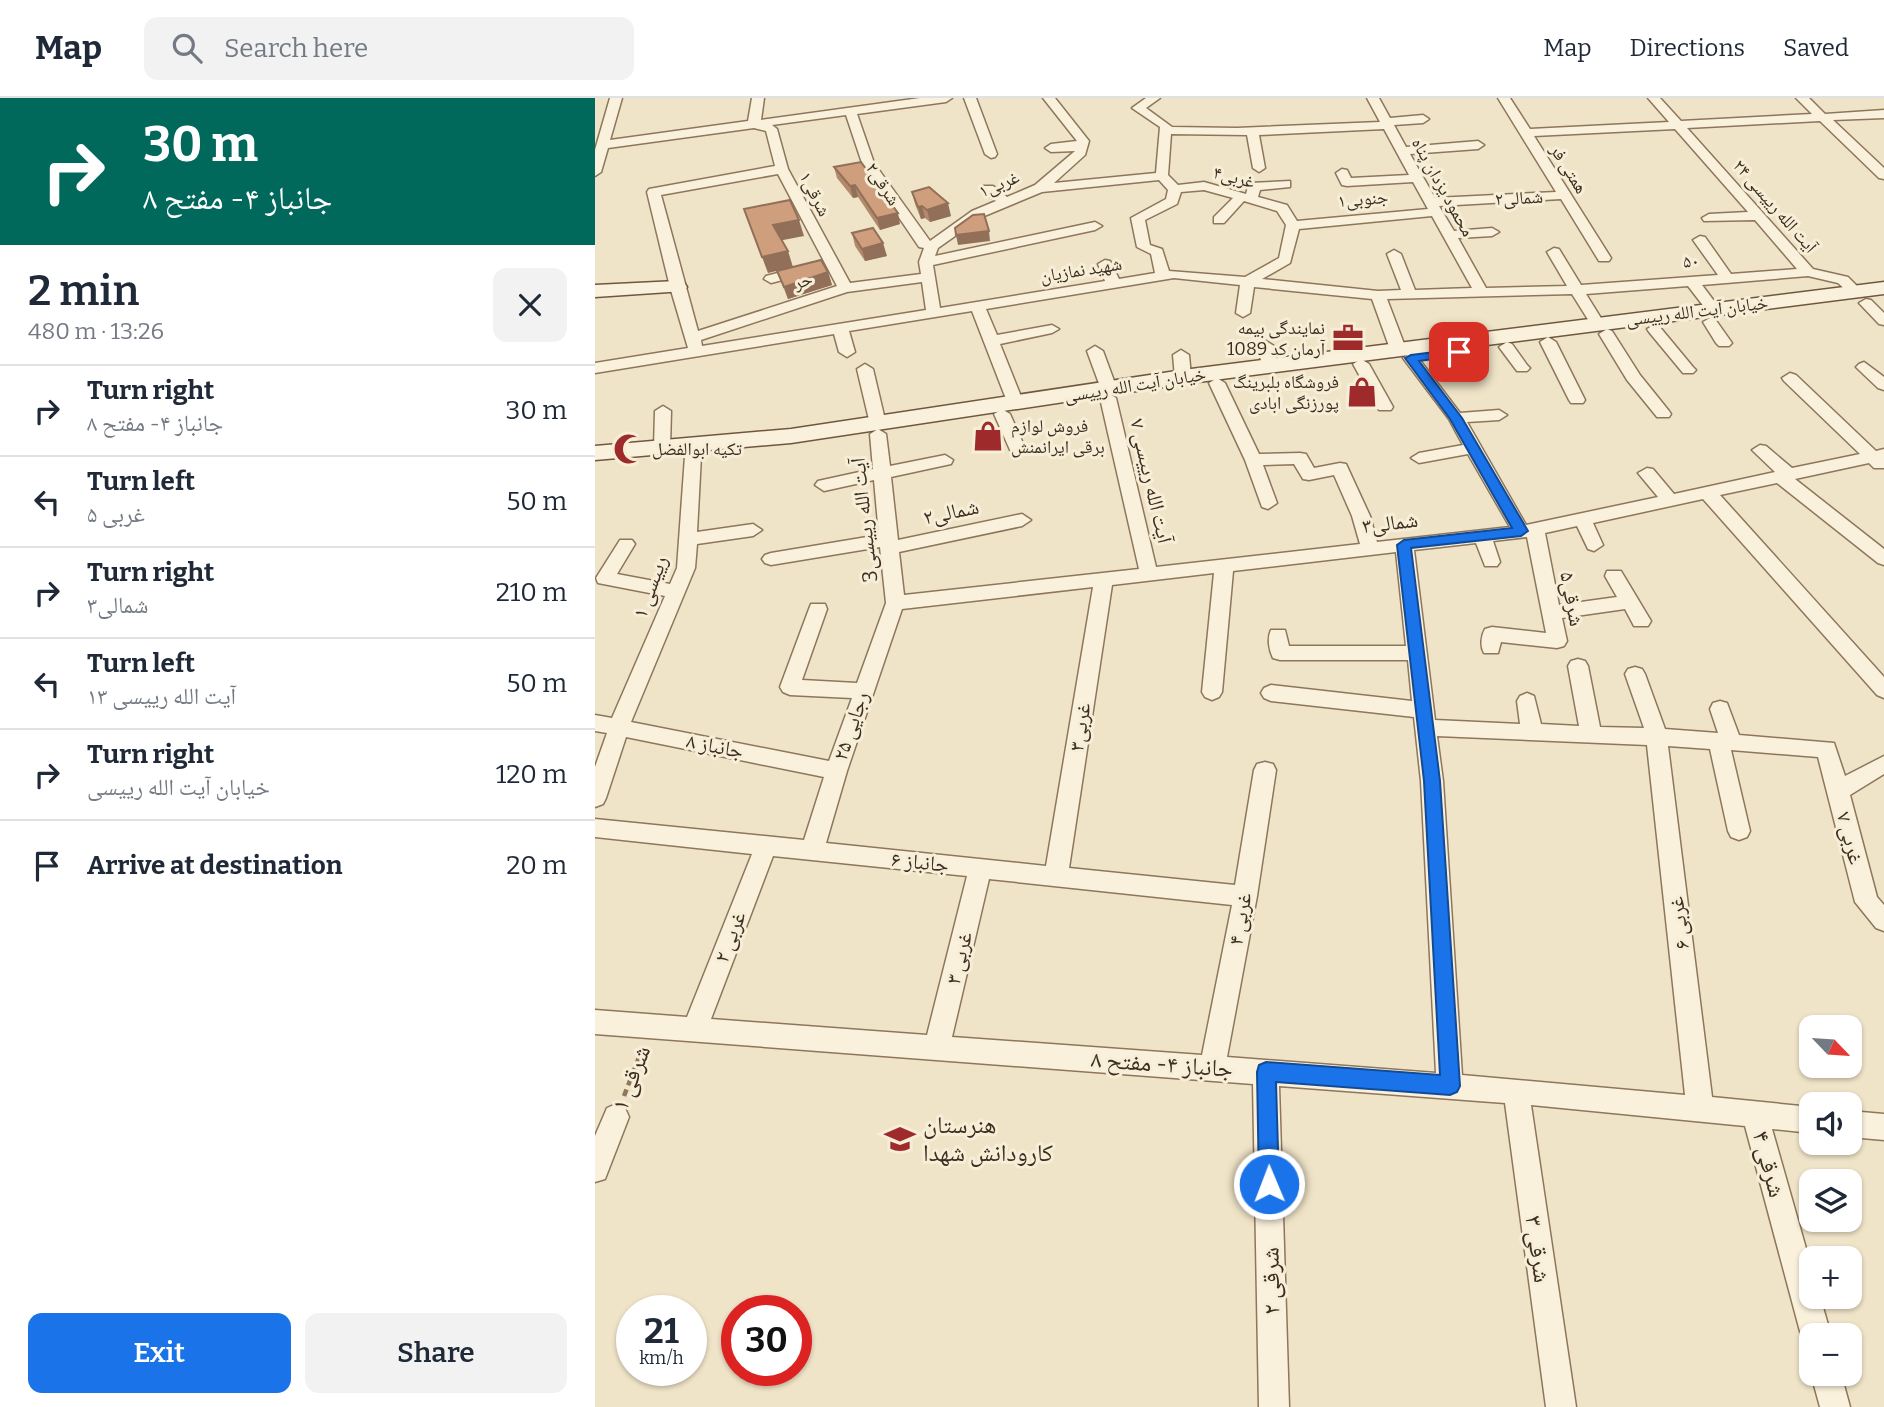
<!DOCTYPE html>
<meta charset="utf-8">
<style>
body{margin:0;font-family:Bitter,"Noto Naskh Arabic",serif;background:#f2f2f3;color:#1f2937;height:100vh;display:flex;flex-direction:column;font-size:26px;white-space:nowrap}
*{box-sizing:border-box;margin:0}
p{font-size:23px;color:#747a83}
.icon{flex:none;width:38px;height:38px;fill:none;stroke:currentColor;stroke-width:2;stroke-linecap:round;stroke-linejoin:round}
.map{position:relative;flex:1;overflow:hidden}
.side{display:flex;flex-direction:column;background:#fff;width:595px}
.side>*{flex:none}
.top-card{background:#00695c;color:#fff;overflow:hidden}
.needle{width:46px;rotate:115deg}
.buttons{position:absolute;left:1204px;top:917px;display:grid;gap:14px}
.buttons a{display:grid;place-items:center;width:63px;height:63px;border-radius:14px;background:#fff;box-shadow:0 2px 5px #0004;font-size:35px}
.speed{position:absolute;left:21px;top:1197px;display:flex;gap:14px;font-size:35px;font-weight:700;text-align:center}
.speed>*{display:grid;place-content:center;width:91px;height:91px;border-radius:50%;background:#fff;box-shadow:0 2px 5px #0004;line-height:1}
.speed small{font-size:18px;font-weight:400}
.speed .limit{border:10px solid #d22;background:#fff;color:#111}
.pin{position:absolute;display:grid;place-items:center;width:60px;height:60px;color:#fff;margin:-30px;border-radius:14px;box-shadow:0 4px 10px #0006}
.me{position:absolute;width:77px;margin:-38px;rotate:359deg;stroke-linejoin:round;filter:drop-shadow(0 0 5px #0008)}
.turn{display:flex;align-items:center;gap:24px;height:147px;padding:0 28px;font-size:32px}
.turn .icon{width:91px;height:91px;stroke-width:2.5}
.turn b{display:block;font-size:49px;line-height:60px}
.round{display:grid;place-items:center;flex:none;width:74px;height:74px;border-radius:14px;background:#f2f2f3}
.headline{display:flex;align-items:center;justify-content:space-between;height:119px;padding:0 28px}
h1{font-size:42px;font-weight:600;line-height:52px}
.button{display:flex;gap:14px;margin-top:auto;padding:14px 28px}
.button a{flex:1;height:80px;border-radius:14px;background:#1a73e8;color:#fff;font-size:28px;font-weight:600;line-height:80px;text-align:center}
.button a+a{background:#f2f2f3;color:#1f2937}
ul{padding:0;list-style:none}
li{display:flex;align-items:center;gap:21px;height:91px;padding:0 28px;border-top:2px solid #e0e1e3}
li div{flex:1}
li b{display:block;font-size:26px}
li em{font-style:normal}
header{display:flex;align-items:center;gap:42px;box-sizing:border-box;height:98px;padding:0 35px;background:#fff;border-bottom:2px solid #e0e1e3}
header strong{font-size:33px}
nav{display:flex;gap:38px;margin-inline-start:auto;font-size:24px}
.search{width:490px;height:63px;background:#f2f2f3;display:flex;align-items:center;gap:18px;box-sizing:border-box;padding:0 24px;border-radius:14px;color:#747a83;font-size:26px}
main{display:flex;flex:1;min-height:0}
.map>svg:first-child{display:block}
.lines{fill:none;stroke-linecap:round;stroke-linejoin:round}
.street-casing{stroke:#8d765c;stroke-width:3}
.secondary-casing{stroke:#6f573f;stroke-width:3}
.path{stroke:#8d765c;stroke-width:4.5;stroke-dasharray:7 4.5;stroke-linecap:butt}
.street{fill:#faf1dc;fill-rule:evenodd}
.secondary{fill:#faf1dc;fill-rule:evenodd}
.wall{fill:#b2896c}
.shaded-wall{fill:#916f58}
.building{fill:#cf9f7d;stroke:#916f58;stroke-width:2}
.route{fill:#1a73e8;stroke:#114b97;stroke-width:2}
.labels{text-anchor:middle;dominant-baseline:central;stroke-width:6;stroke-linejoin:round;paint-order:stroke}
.far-street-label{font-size:18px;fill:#3d2e20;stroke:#f7eed8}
.far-poi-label{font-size:18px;fill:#3d2e20;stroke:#f7eed8;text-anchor:end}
.street-label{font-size:21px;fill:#3d2e20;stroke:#f7eed8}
.near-street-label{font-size:24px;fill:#3d2e20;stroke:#f7eed8}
.near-poi-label{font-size:24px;fill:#3d2e20;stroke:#f7eed8;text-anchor:start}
</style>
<header>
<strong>Map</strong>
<div class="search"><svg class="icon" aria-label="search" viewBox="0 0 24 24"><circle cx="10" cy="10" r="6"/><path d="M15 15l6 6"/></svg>Search here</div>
<nav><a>Map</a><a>Directions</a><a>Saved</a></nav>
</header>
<main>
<section class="side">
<div class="top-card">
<div class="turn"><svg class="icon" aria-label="right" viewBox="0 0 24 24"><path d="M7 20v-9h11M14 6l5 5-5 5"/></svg><div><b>30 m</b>جانباز ۴- مفتح ۸</div></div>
</div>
<div class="headline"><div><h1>2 min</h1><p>480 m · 13:26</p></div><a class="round"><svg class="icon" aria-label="close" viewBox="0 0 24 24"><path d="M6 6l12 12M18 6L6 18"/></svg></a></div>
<ul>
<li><svg class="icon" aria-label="right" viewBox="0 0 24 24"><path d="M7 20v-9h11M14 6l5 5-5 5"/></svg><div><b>Turn right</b><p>جانباز ۴- مفتح ۸</p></div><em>30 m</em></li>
<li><svg class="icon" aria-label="left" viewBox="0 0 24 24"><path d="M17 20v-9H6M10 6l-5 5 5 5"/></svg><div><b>Turn left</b><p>غربی ۵</p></div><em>50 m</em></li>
<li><svg class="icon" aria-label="right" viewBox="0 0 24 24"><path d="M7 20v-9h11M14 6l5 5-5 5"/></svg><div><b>Turn right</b><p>شمالی۳</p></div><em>210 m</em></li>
<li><svg class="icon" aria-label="left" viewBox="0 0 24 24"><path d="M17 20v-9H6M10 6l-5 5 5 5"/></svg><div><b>Turn left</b><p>آیت الله رییسی ۱۳</p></div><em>50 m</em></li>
<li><svg class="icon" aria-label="right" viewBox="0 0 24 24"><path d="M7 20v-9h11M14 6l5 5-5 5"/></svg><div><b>Turn right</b><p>خیابان آیت الله رییسی</p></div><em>120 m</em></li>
<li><svg class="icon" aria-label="arrive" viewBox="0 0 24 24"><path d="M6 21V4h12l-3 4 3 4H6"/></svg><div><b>Arrive at destination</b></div><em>20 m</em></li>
</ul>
<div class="button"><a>Exit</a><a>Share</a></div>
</section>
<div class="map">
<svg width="1289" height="1309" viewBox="0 0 1289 1309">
<rect width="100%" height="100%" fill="#f0e4c8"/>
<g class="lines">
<g class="street-casing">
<g id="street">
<path d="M15,0H27L15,42L153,23L157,0H169L166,22L325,0H357L351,4L262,16L279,65L335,143L377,113L401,103L388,94V88H398L412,99L440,87L480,53L456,54L450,50L456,46L482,43L448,0H460L494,43L490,57L459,85L561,75L565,29L537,10L551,0H565L551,10L577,29L642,30L785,24L772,0H784L795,20L828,17L834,21L828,25L799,27L811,49L883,43L889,47L883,51L815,56L840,100L961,94L903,0H915L935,31L1074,24L1053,0H1065L1086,23L1217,16L1201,0H1214L1230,16L1289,12V20L1238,22L1289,70V81L1284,80L1225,23L1092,30L1218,171L1253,179L1268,194L1266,197H1256L1243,185L1213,178L1107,187L1125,211L1118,215L1113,214L1093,188L991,196L1009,225L1002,229L997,228L977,196L792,201L811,251L803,256L795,251L777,201L659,189L655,215L648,219L641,215L645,187L579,180L391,211L402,237L457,227L464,231L457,235L405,246L429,306L421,311L413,306L377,213L254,233L260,254L252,259L244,254L239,236L0,275V265L93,250L75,189L52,94L54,91L180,68L171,33L159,30L13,50L6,74L0,78V52ZM251,17L267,65L324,149L329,150L324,164L326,176L255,185L193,71L182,31L177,27ZM789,31L814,77L756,80L752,72L747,71L741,75L747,87L752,88L818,84L833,111L702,123L692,107L663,99L665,92L695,89V83L654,85L651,96L609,84L583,87L573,77L576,36L652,37L658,70L664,74L670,70L664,37ZM1080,31L1153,114L1114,116L1107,120L1109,123L1160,122L1202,171L1136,176L1110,139L1105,138L1098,142L1123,177L986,187L964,151L959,150L952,154L972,188L891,190L863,140L897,138L904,134L897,130L859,133L844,108L966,101L1004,163H1014L1016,160L939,38ZM183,76L242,188L103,233L66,97ZM564,82L573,92L571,101L536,120L542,149L556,156L560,175L524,181L515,163L510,162L503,166L510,183L345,210L338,167L500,132L507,128L500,124L340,158L343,150L387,119L447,94ZM609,92L638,100L619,119V125H629L649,103L682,113L691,127L684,160L650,179L574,173L567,151L555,147L550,122L582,106L586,94ZM837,118L877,190L820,192L806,156L799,152L792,156L806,192L783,193L667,181L695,165L704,131ZM327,184L331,212L107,248L106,242L252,194Z"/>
<polygon points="369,0 381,0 402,56 400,59 396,60 390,56"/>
<polygon points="210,168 215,169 215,175 176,185 169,181 171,178"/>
<polygon points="1271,201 1276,202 1289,215 1289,227 1284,226 1264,205"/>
<polygon points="1115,220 1120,221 1137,245 1134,248 1124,248 1121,245 1108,224"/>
<polygon points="1059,227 1064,228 1098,269 1101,272 1098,275 1088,275 1054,234 1052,231"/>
<polygon points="1012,231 1017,233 1045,277 1074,313 1076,316 1074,319 1062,319 1032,282 1004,236"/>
<polygon points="953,239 961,244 990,302 988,305 976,305 974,302 945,244"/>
<polygon points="671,243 679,248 683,268 675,273 667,268 663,248"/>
<polygon points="912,244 917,246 932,267 935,270 932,273 922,273 904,249"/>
<path d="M500,248L508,253L522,291L515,296L521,300L561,469L765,446L757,418L739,377L714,382L708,381L699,366L668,367L682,405L673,411L667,409L650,362L614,285L622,280L630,285L664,356L705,355L711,356L719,370L745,365L751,366L775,418L782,444L915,429L873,356L824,365L816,360L824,355L868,347L854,321L808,260L816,255L821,257L865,315L904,312L912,317L904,322L872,324L931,427L1063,399L1043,375L1052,370L1058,371L1079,396L1180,374L1157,352L1165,347L1171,348L1197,370L1265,356L1189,283L1187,280L1195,275L1201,277L1281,353L1289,351V370H1279L1274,365L1200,381L1289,451V467L1283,465L1182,385L1125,397L1289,579V600L1282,597L1108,401L998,425L1008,447L999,453L993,451L982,428L950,435L964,507L1022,499L1010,478L1012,473H1026L1056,523L1053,528H1039L1030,511L967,520L972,543L969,548L962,550L906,544L903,555H889C885,548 886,538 890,531L897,529L951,535L932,439L898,443L905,464L902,468H890L881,445L819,452L840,622L925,626L922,603L925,598L932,595L939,598L946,626L984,628L973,568L976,563L983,561L990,563L993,568L1005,629L1049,630L1030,576L1033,571L1040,569L1047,571L1050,576L1070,631L1123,635L1115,611L1118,605L1125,603L1132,605L1144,637L1239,645L1250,678L1289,658V676L1255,697L1282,799L1289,807V833L1281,830L1260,804L1223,659L1136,652L1155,733L1152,739L1144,742L1136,739L1133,733L1115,651L1073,648L1117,999L1216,1009V1035L1177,1031L1216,1168V1199H1225L1236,1237H1216V1250L1211,1247L1206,1237L1150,1028L936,1007L981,1309H951L910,1005L684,988L694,1309H664L658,986L0,936V912L92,919L157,756L0,739V721L209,742L229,679L31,639L11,700L8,706L0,709V669L12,635L0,633V617L17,620L70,498L3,485L1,480L25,442H37L40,446L22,476L75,486L82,470L90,358L98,353L104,354L106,358L102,434L158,426L167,432L158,438L102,446L100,470L36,624L234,663L257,600L195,597L188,594L185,589L214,511L216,506H230L232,511L207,582L262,585L291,505L285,449L176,467L170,465L167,461L170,457L176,455L284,437L279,382L229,393L220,387L223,383L278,371L275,336L283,331L275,326L262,271L270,266L278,271L291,326L283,331L291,336L295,368L350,357L358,362L356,366L296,379L303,442L427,416L436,422L427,428L304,454L309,497L544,471L505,300L512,295L506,291L492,253ZM801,454L811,548H694L690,532H676C672,540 674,552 678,560L685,562H813L817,603L676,587L669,590L666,595L669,600L676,603L819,619L826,683L841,975L632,959L662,798L681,672L678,666L670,664L662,666L659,672L640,787L474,770L517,487L619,475L607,594L610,599L617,602L624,599L627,594L638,473ZM498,489L451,768L231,745L252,673L307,511ZM842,638L1052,647L1090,997L867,977L848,683ZM178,758L372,778L332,937L116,921ZM394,781L637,807L607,957L357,939Z"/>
<polygon points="586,252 594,257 596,279 588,284 580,279 578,257"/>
<polygon points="766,261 774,266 798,309 796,312 784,312 782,309 758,266"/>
<polygon points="1269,264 1289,279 1289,292 1283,290 1264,272 1261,269 1264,266"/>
<polygon points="68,308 76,313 75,349 67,354 59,349 60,313"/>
<polygon points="407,311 415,316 431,352 429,356 423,357 415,352 399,316"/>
<polygon points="21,1006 30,1010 34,1019 10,1081 0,1084 0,1038 12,1010"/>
<polygon points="1255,1013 1289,1016 1289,1042 1255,1039"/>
<polygon points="1216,1276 1246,1276 1255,1309 1225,1309"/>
</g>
</g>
<g class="secondary-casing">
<g id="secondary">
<polygon points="82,183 89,185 92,189 89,193 0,199 0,187"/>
<polygon points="1289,184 1289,196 588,286 196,345 0,362 0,348 196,331 588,272"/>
</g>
</g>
<polyline class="path" points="29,998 48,949"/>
<use href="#street" class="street"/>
<use href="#secondary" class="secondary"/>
</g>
<g class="wall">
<polygon points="239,69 305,126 285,132 263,99 258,100 242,80"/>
<polygon points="317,94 356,118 335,124 330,120 326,121 320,106"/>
<polygon points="257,135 292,158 270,163 260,148"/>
<polygon points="182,173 233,174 237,187 193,201"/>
</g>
<g class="shaded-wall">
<polygon points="260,87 263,99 258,100 255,88"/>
<polygon points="353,105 356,118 335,124 332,112"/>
<polygon points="327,108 330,120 326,121 323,109"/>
<polygon points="303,115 305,126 285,132 282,120"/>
<polygon points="204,122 209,138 183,143 178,127"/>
<polygon points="394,133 395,143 363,147 361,137"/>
<polygon points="288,145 292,158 270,163 267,151"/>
<polygon points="193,153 198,169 173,175 167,159"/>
<polygon points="233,174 237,187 193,201 189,189"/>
</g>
<g class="building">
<polygon points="266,64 303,115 282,120 260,87 255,88 239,69"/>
<polygon points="334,89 353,105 332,112 327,108 323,109 317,94"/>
<polygon points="195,102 204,122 178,127 193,153 167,159 149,111"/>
<polygon points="389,116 394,133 361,137 360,130 378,117"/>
<polygon points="278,130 288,145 267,151 257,135"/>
<polygon points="226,162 233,174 189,189 182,173"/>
</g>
<polygon class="route" points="864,251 868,252 868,257 824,263 867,320 933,433 926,438 816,450 845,683 865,988 862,994 855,997 681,984 684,1086 681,1093 674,1096 667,1093 664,1086 662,974 664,967 671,964 845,977 829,683 802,447 809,442 917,430 855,321 810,260 816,257"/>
<defs>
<g id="office-bare" transform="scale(2.415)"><path d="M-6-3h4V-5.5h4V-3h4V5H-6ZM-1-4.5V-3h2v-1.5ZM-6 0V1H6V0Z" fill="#9e2a2b" stroke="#f7eed8" stroke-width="2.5" paint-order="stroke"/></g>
<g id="shop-bare" transform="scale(2.415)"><path d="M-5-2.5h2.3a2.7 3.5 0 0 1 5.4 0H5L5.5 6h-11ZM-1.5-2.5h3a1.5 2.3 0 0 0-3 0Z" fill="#9e2a2b" stroke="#f7eed8" stroke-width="2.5" paint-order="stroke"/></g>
<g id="mosque-bare" transform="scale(2.415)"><path d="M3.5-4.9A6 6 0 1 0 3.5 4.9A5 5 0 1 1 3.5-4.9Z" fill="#9e2a2b" stroke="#f7eed8" stroke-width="2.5" paint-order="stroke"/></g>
<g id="school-bare" transform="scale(2.415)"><path d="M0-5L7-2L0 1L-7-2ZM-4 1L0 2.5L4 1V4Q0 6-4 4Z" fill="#9e2a2b" stroke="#f7eed8" stroke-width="2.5" paint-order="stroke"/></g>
</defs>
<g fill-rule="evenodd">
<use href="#office-bare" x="753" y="240"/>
<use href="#shop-bare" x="767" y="294"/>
<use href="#shop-bare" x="393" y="338"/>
<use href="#mosque-bare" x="34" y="351"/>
<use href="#school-bare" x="305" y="1041"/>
</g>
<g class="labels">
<g class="far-street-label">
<text transform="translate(974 71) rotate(58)">همتی فر</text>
<text transform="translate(639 79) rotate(14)">غربی۴</text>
<text transform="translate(288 86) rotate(57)">شرقی۲</text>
<text transform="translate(404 86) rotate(-23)">غربی۱</text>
<text transform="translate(848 89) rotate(61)">محمود یزدان پناه</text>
<text transform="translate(220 96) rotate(63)">شرقی۱</text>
<text transform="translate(924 100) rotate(-3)">شمالی۲</text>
<text transform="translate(768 101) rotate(-5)">جنوبی۱</text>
<text transform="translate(1180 108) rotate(49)">آیت الله رییسی ۲۴</text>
<text transform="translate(1096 163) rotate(-5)">۵۰</text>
<text transform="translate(486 172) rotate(-9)">شهید نمازیان</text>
<text transform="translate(208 183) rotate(-18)">حر</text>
<text transform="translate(1102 213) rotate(-7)">خیابان آیت الله رییسی</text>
<text transform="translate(540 287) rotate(-9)">خیابان آیت الله رییسی</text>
</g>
<g class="far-poi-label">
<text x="730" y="230">نمایندگی بیمه<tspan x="730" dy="21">آرمان کد 1089</tspan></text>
<text x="744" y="284">فروشگاه بلبرینگ<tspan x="744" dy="21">پورزنگی ابادی</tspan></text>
<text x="416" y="328" text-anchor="start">فروش لوازم<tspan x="416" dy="21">برقی ایرانمنش</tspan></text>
<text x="57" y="351" text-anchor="start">تکیه ابوالفضل</text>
</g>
<g class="street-label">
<text transform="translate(556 383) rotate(77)">آیت الله رییسی ۷</text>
<text transform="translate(356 414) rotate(-12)">شمالی۲</text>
<text transform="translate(269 422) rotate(-96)">آیت الله رییسی3</text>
<text transform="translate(795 425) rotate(-7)">شمالی۳</text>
<text transform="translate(55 489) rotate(-70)">رییسی ۱</text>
<text transform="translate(977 501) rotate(79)">شرقی۵</text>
<text transform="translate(256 628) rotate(-71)">رجایی ۲۵</text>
<text transform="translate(485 629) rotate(-81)">غربی۳</text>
<text transform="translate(120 648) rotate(11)">جانباز ۸</text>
<text transform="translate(1255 740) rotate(75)">غربی ۷</text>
<text transform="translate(325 764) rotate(6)">جانباز ۶</text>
<text transform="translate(645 821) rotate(-80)">غربی ۴</text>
<text transform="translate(1084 825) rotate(-97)">غربی ۶</text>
<text transform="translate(135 839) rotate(-69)">غربی ۲</text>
<text transform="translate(364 860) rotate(-76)">غربی ۳</text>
</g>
<g class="near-street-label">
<text transform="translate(567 966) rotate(4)">جانباز ۴- مفتح ۸</text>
<text transform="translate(36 980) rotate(-69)">شرقی ۱</text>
<text transform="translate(1174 1066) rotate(75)">شرقی ۴</text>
<text transform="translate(943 1151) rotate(82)">شرقی ۳</text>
<text transform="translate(676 1183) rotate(-91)">شرقی ۲</text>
</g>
<g class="near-poi-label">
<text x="328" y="1027">هنرستان<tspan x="328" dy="28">کارودانش شهدا</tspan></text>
</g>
</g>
</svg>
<div class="buttons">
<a><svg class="needle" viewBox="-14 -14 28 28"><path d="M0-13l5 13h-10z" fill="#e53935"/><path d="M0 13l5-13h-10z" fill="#747a83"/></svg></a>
<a><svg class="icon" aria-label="sound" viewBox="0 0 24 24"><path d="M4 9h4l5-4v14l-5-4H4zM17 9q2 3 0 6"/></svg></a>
<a><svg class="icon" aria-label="layers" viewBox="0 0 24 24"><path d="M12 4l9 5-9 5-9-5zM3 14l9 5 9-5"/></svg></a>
<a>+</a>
<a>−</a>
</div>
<div class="speed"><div>21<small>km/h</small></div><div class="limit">30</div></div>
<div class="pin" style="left:864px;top:254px;background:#d93025"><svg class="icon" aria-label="arrive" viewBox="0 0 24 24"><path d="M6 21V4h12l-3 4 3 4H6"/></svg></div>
<svg class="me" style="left:674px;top:1086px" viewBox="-20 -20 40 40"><circle r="17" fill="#1a73e8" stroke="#fff" stroke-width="3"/><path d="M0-11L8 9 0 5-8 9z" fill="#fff"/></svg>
</div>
</main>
